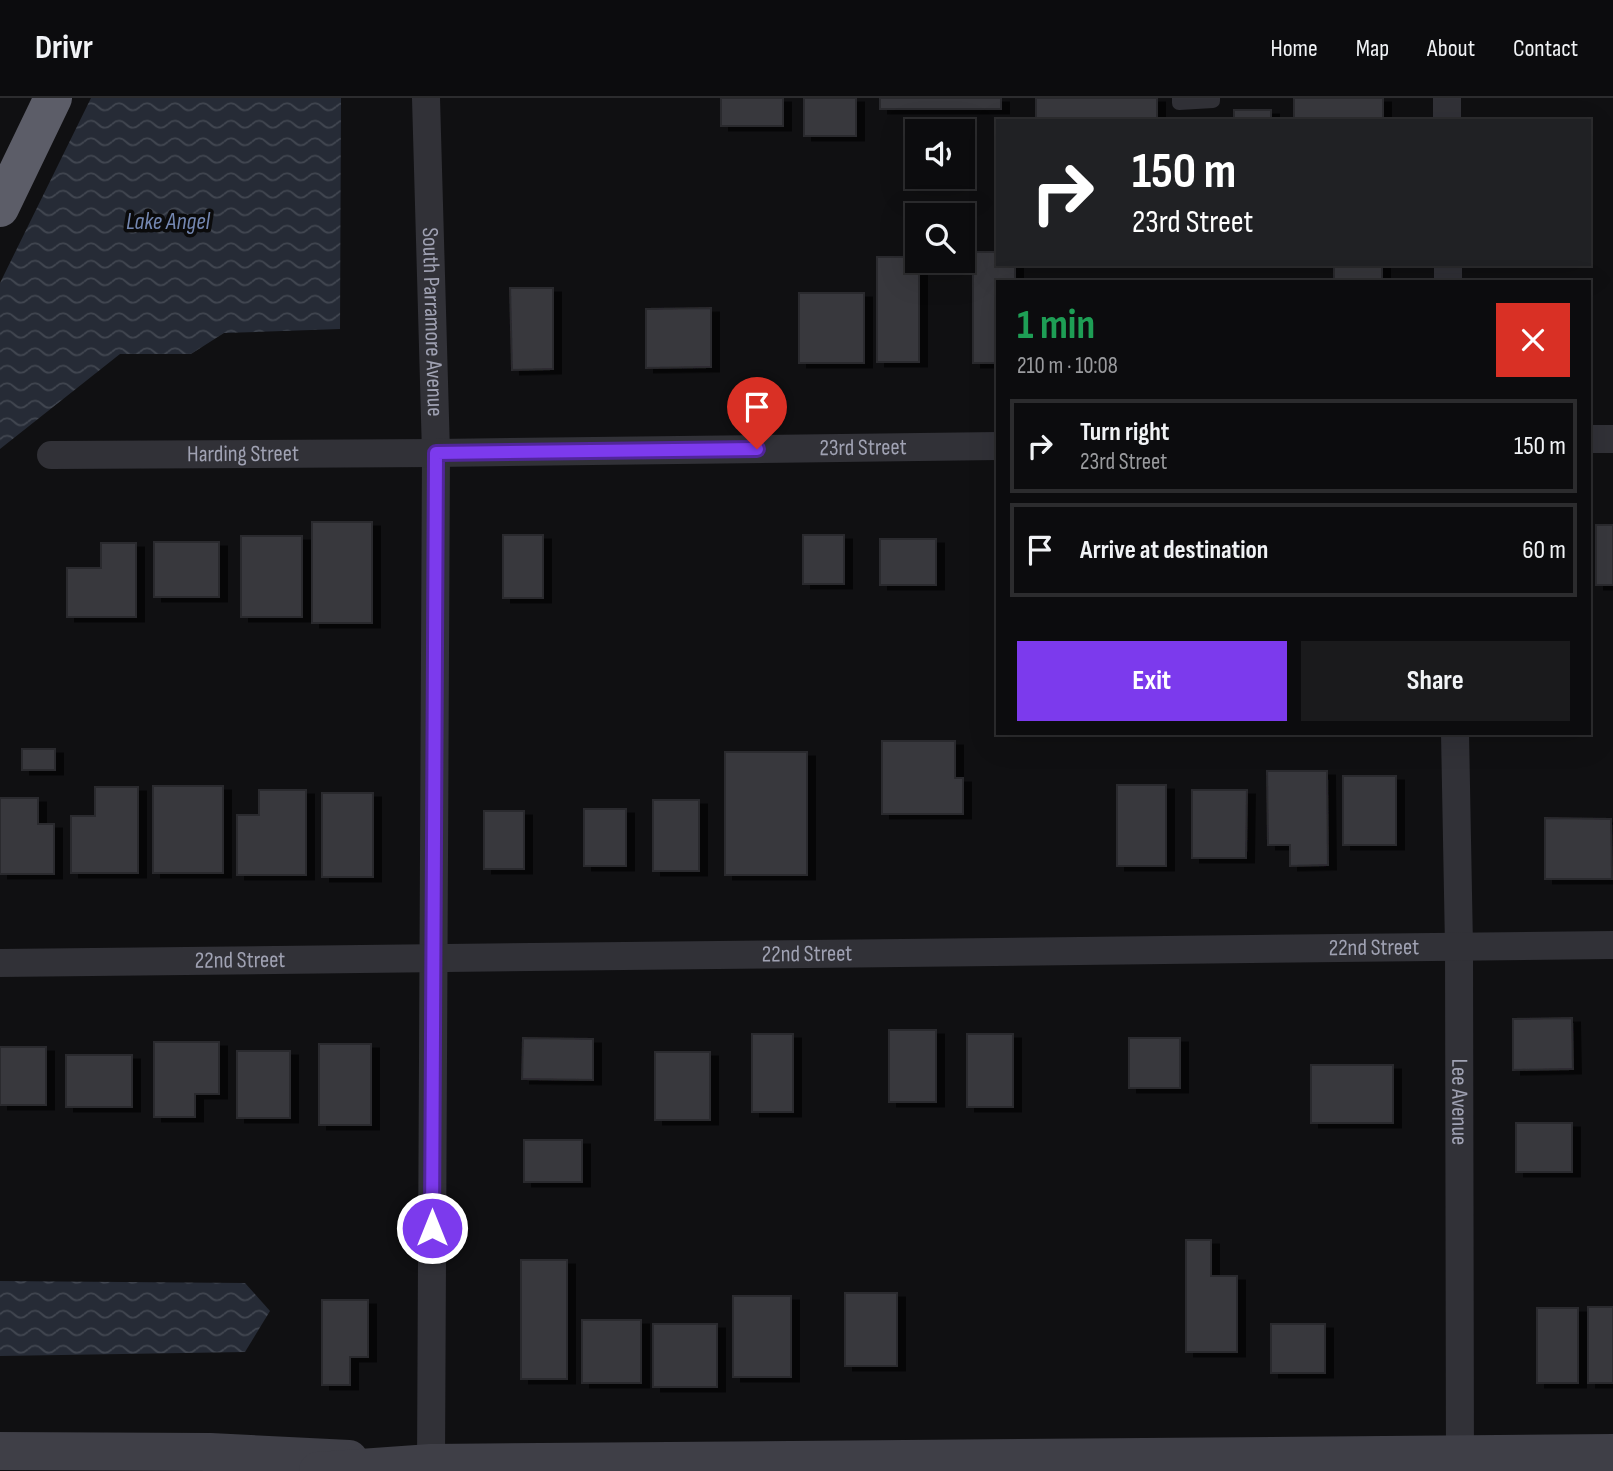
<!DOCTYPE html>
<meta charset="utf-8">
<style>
body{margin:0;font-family:"Sofia Sans Condensed",sans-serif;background:#1a1a1c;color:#f1f3f6;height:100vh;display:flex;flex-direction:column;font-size:26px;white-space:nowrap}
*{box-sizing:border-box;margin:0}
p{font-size:23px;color:#9a9b9e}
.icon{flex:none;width:38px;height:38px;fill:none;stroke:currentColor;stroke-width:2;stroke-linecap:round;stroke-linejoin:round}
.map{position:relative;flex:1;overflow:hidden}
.drawer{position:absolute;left:996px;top:182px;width:595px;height:455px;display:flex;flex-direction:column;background:#0c0c0e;border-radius:0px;box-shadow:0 7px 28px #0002,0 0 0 2px #2c2c2e}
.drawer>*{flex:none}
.guide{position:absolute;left:996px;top:21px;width:595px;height:147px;border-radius:0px;box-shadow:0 7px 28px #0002,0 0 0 2px #2c2c2e;background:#202124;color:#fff;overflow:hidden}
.buttons{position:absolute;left:905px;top:21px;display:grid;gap:14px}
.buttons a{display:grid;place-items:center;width:70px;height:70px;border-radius:0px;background:#0c0c0e;box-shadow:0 7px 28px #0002,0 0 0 2px #2c2c2e;font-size:35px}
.pin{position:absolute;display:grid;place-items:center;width:60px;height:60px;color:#fff;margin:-72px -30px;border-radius:50% 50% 50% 0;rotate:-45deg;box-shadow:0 0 7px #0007}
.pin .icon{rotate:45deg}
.me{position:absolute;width:77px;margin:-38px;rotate:0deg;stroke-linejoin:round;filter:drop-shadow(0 0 5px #0008)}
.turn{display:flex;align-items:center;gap:24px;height:147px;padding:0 21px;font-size:32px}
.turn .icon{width:91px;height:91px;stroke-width:2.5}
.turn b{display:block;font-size:49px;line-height:60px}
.round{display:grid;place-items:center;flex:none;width:74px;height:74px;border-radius:0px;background:#1a1a1c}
.head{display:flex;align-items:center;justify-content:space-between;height:119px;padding:0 21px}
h1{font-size:42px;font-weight:700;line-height:52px;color:#1e9e55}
.button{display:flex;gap:14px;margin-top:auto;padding:14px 21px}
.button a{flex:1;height:80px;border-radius:0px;background:#7c3aed;color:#fff;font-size:28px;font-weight:700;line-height:80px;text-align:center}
.button a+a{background:#1a1a1c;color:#f1f3f6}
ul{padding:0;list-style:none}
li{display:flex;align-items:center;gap:21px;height:94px;margin:0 14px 10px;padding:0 7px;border:4px solid #2c2c2e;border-radius:0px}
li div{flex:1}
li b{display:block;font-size:26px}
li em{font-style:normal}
header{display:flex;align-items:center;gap:42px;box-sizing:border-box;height:98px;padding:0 35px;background:#0c0c0e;border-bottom:2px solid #2c2c2e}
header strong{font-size:33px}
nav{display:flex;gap:38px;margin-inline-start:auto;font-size:24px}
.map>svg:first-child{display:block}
.water{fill:url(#water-waves)}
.building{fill:#37373d;stroke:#2b2a2e;stroke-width:2;filter:url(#shadow)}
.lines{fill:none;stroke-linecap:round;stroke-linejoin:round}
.lane{stroke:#313137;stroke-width:14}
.street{stroke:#313137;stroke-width:28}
.secondary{stroke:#3f3f47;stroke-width:38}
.highway{stroke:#5c5d68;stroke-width:38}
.route-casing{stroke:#51269a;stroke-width:18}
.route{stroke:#7c3aed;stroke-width:12}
.labels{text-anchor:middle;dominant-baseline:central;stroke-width:7;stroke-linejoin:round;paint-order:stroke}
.street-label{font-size:23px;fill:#a0a2b3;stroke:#0b0b0c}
.water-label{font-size:24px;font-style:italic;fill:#7487b1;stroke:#0b0b0c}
</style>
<header>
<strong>Drivr</strong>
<nav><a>Home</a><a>Map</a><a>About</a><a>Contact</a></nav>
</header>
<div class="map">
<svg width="1613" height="1373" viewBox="0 0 1613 1373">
<defs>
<pattern id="water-waves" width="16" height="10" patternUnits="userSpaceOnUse" patternTransform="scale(1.75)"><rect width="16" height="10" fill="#262b36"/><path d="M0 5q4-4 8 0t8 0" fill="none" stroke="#424751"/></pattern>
<filter id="shadow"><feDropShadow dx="8" dy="4.5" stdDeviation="0" flood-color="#0009"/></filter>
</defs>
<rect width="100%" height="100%" fill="#101012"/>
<g class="water">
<polygon points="91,0 341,0 340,231 224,235 191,256 120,256 0,351 0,185"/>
<polygon points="0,1183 245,1185 270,1213 245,1254 0,1258"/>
</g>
<g class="building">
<rect x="721" y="0" width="62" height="28"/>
<rect x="804" y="0" width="52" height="38"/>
<rect x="880" y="0" width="121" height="11"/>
<rect x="1036" y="0" width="121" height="23"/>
<rect x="1294" y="0" width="89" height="23"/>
<rect x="1234" y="12" width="37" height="11"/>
<polygon points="973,154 998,154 998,166 1015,166 1015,184 998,184 998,265 973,265"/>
<polygon points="877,159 917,159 917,163 919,163 919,264 877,264"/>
<rect x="1334" y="166" width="48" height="18"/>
<polygon points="510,190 553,190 553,271 512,272"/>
<rect x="799" y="195" width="65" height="70"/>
<polygon points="711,210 711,269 646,270 646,211"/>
<rect x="312" y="424" width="60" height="101"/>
<rect x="1596" y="427" width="17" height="60"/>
<rect x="503" y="437" width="40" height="63"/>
<rect x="803" y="437" width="41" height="49"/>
<rect x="241" y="438" width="61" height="81"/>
<rect x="880" y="441" width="56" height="46"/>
<rect x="154" y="444" width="65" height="55"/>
<polygon points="101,445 136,445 136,519 67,519 67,470 101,470"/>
<polygon points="882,643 955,643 955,680 963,680 963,716 882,716"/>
<rect x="22" y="651" width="33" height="21"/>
<rect x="725" y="654" width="82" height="123"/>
<polygon points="1267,673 1327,673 1328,767 1290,768 1290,747 1268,747"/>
<rect x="1343" y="678" width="53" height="69"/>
<rect x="1117" y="687" width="49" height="81"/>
<rect x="153" y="688" width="70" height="87"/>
<polygon points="95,689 138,689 138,775 71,775 71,718 95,718"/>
<polygon points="259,692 306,692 306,777 237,777 237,717 259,717"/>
<polygon points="1192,692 1247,692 1246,760 1192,760"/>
<rect x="322" y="695" width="51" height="84"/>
<polygon points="0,700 38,700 38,726 54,726 54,776 0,776"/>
<rect x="653" y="702" width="46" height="71"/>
<rect x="584" y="711" width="42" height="57"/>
<rect x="484" y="713" width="40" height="58"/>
<polygon points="1545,720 1611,721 1612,781 1545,781"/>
<polygon points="1572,920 1573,971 1513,972 1513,921"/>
<rect x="889" y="932" width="47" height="72"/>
<rect x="752" y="936" width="41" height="78"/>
<rect x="967" y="936" width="46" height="73"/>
<polygon points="523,940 593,941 593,982 522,981"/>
<rect x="1129" y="940" width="51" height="50"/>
<polygon points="154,944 219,944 219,996 195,996 195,1019 154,1019"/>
<rect x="319" y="946" width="52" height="81"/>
<rect x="0" y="949" width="46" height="58"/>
<rect x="237" y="953" width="53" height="67"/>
<rect x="655" y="954" width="55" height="68"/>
<rect x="66" y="957" width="66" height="52"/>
<rect x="1311" y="967" width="82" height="58"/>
<rect x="1516" y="1025" width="56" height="49"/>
<rect x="524" y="1042" width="58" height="42"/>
<polygon points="1186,1142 1211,1142 1211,1178 1237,1178 1237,1254 1186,1254"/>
<rect x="521" y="1162" width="46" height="119"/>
<rect x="845" y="1195" width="52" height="73"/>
<rect x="733" y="1198" width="58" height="81"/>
<polygon points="322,1202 368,1202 368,1259 350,1259 350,1287 322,1287"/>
<rect x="1588" y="1209" width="25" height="76"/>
<rect x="1537" y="1210" width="41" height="75"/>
<rect x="582" y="1222" width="59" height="63"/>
<rect x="653" y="1226" width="64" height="63"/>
<rect x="1271" y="1226" width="54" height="49"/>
</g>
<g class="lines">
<polyline class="lane" points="1179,0 1179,5 1213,3 1213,0"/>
<g class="street">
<path id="s1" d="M426,0L436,355L431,1365"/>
<polyline points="1447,0 1447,23"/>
<polyline points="1448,166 1448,184"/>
<polyline points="1589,341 1613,341"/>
<path id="s2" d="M51,357L436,355L998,348"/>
<path id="s3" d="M1455,635L1459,848L1460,1373"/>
<path id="s4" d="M0,865L1613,847"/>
</g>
<g class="secondary">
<polyline points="0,1353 210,1354 349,1361"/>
<polyline points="318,1373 431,1365 1613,1355"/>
</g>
<polyline class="highway" points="0,110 53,0"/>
</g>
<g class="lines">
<g class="route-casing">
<polyline id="route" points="432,1130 436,355 757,351"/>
</g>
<use href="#route" class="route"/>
</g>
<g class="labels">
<g class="street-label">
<text stroke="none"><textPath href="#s1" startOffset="224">South Parramore Avenue</textPath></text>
<text stroke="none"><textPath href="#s2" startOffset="812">23rd Street</textPath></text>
<text stroke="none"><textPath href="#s2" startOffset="192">Harding Street</textPath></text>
<text stroke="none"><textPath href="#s4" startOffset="1374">22nd Street</textPath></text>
<text stroke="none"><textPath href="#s4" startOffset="807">22nd Street</textPath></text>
<text stroke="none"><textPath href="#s4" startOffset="240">22nd Street</textPath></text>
<text stroke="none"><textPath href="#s3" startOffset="369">Lee Avenue</textPath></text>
</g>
<g class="water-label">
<text x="168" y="123">Lake Angel</text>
</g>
</g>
</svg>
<div class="buttons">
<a><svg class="icon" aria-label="sound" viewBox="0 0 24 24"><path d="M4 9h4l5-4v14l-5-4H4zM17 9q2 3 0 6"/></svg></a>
<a><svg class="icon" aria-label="search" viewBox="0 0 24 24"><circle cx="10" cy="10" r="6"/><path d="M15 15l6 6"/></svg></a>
</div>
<div class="pin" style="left:757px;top:351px;background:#d93025"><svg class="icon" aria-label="arrive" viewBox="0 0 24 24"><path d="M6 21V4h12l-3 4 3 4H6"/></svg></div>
<svg class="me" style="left:432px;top:1130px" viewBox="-20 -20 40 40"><circle r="17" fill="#7c3aed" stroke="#fff" stroke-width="3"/><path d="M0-11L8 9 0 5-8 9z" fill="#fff"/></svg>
<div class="guide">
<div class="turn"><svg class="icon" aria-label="right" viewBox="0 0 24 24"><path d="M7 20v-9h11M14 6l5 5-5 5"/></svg><div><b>150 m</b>23rd Street</div></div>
</div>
<section class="drawer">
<div class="head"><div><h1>1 min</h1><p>210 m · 10:08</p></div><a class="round" style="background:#d93025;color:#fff"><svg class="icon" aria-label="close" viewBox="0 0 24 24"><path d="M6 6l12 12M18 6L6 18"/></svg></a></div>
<ul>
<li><svg class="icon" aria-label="right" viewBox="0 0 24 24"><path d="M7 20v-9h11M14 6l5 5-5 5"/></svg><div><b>Turn right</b><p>23rd Street</p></div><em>150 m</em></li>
<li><svg class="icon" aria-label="arrive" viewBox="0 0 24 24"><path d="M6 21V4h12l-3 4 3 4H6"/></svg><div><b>Arrive at destination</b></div><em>60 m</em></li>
</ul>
<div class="button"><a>Exit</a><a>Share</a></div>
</section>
</div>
